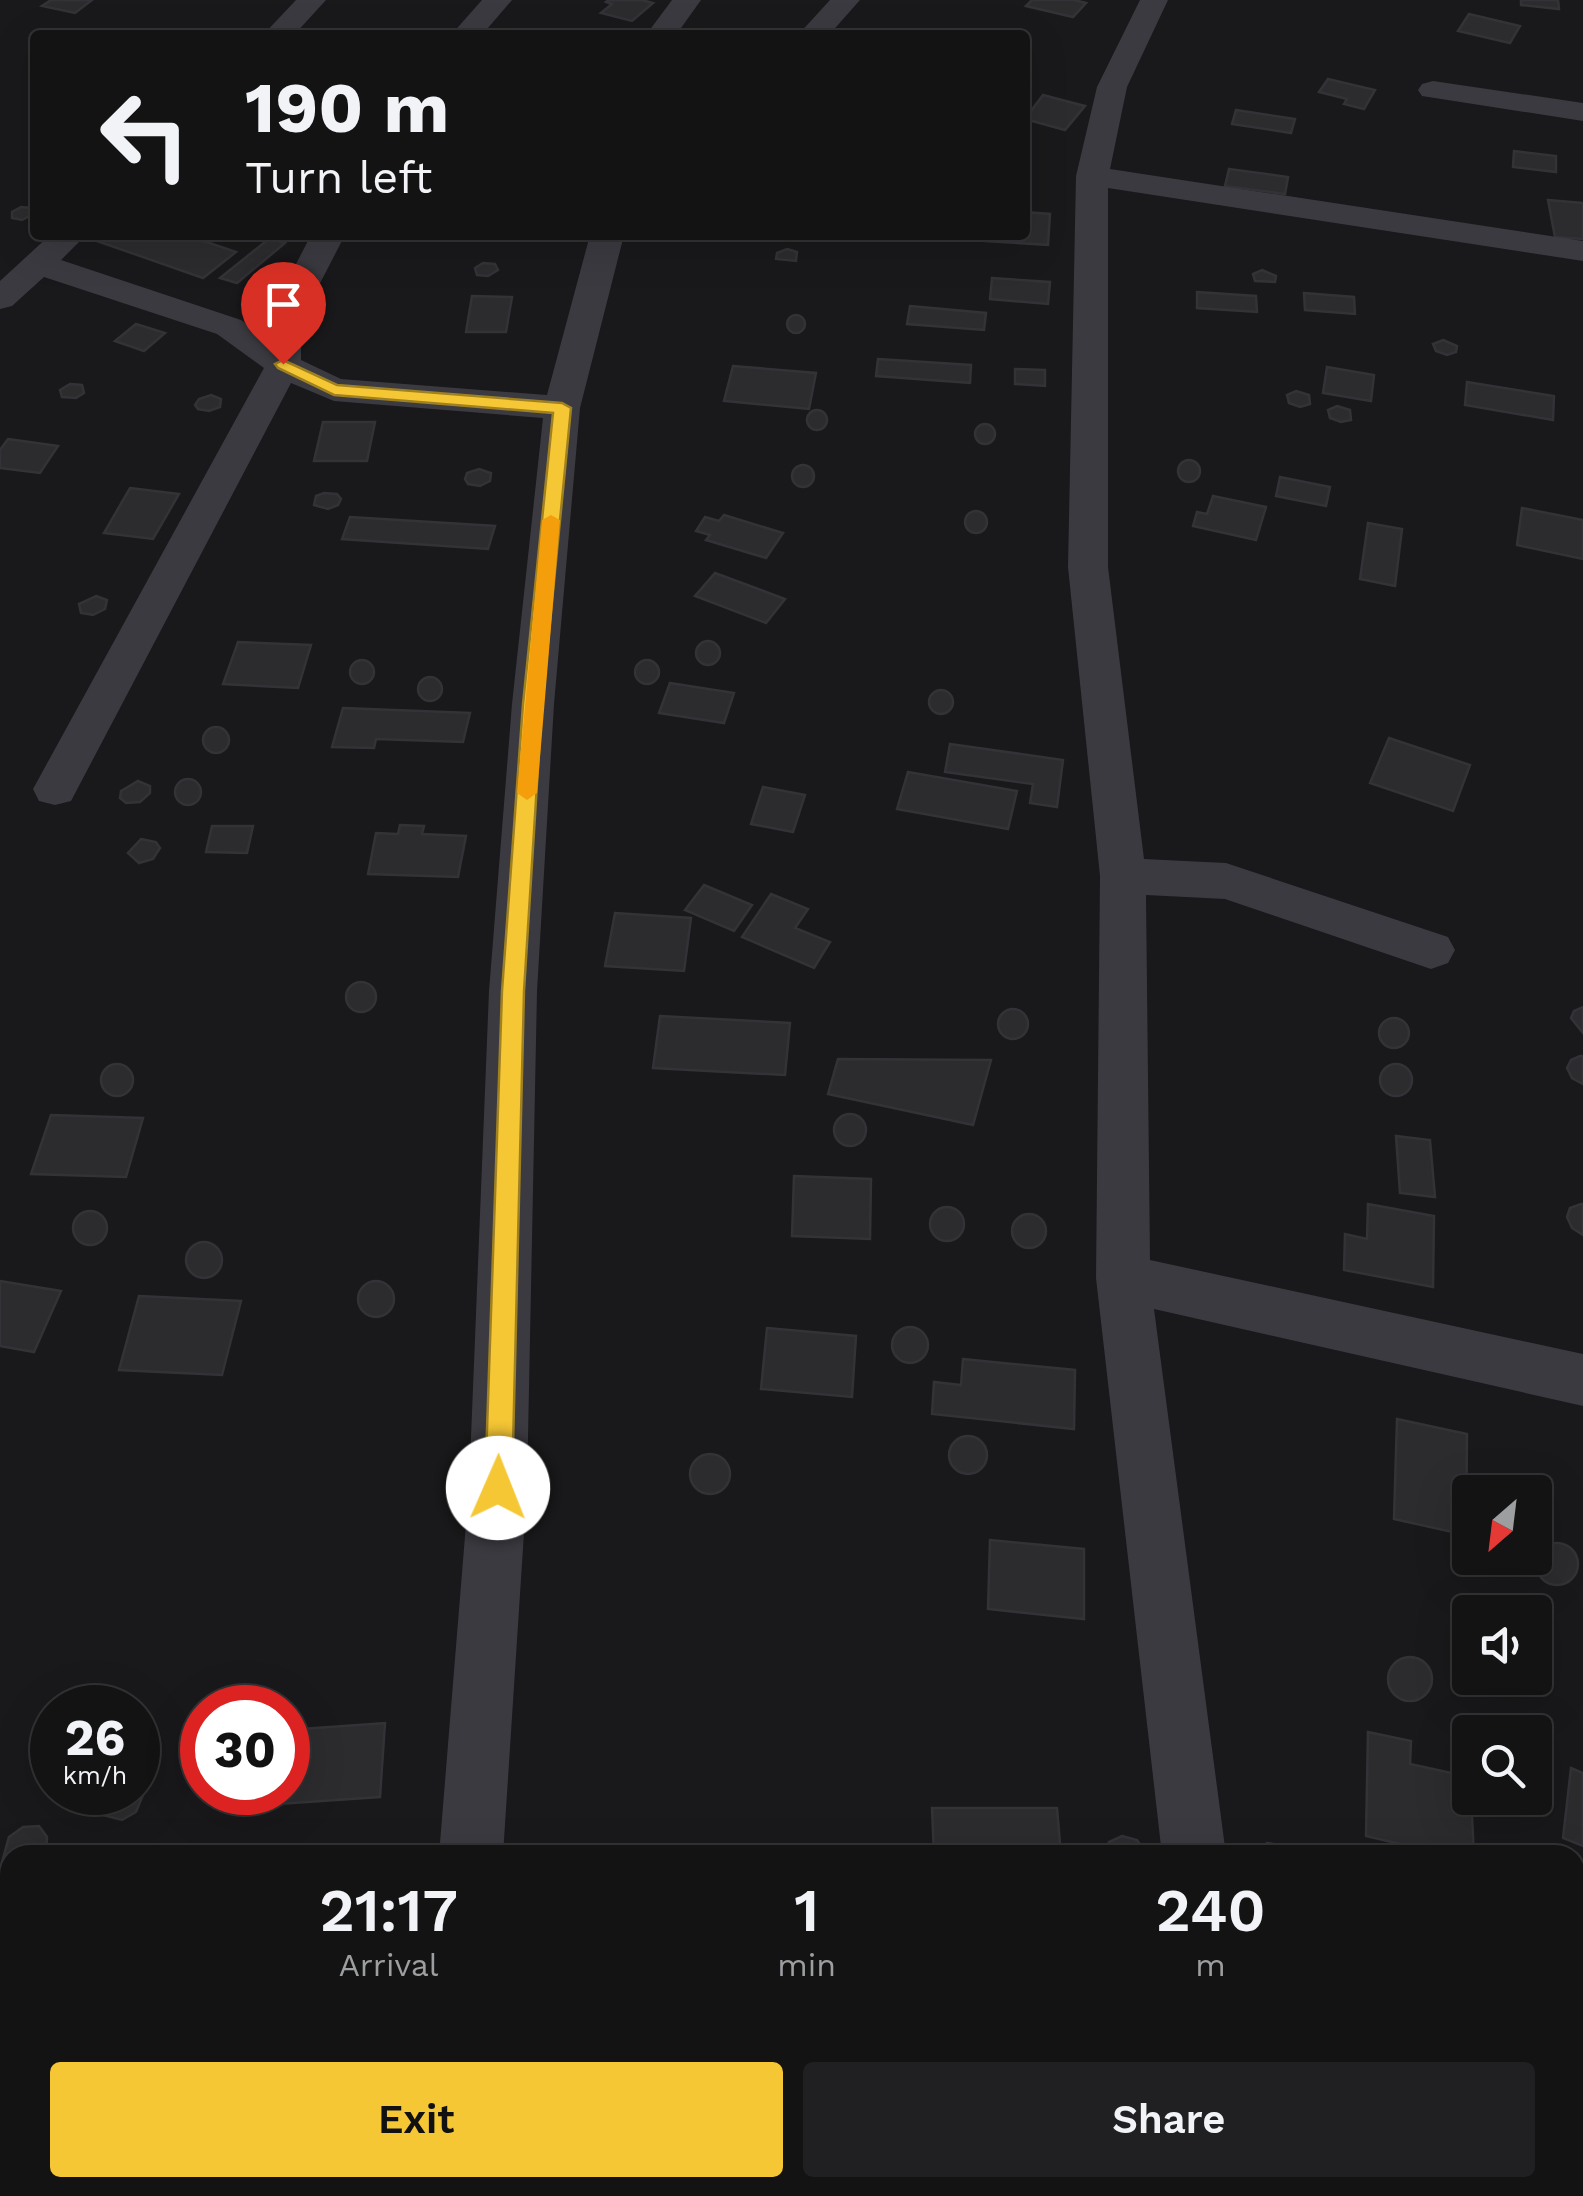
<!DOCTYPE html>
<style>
body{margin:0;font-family:"Work Sans",sans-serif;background:#202022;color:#f1f3f6;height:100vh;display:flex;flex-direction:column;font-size:38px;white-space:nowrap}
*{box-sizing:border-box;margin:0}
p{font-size:32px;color:#9d9ea0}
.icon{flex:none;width:55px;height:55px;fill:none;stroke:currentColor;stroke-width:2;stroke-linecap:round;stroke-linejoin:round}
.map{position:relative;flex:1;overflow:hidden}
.drawer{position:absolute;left:0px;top:1845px;width:1585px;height:352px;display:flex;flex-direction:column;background:#131314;border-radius:30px 30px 0 0;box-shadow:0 10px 40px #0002,0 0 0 2px #323234}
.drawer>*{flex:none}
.top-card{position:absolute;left:30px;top:30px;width:1000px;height:210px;border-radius:10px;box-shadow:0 10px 40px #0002,0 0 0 2px #323234;background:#131314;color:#f1f3f6;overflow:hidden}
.needle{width:65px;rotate:208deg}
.fabs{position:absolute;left:1452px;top:1475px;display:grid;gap:20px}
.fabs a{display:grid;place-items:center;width:100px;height:100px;border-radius:10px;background:#131314;box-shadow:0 10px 40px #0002,0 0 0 2px #323234;font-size:50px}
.speed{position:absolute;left:30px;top:1685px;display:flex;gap:20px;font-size:50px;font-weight:700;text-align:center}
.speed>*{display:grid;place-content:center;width:130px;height:130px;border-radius:50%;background:#131314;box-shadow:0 10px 40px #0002,0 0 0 2px #323234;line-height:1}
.speed small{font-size:25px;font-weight:400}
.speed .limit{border:15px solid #d22;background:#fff;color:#111}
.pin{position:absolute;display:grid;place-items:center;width:85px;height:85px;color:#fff;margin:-102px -42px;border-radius:50% 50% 50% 0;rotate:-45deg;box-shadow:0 0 10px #0007}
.pin .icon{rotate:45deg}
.me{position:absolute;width:110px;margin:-55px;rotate:1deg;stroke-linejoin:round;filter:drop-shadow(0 0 8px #0008)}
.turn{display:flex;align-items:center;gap:35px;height:210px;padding:0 50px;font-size:45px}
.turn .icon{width:130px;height:130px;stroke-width:2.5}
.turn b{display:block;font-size:70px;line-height:85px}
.eta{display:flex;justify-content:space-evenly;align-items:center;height:170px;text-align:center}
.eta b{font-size:60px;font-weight:600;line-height:70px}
.cta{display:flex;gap:20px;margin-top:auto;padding:20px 50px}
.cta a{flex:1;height:115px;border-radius:10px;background:#f6c735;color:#111;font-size:40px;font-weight:600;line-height:115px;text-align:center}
.cta a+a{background:#202022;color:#f1f3f6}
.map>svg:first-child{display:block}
.building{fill:#2c2c2f;stroke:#333337;stroke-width:2.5}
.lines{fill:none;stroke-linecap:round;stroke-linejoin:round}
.street{fill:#3a3a40;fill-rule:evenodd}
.route{fill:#f6c735;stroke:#a08122;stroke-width:2.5}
.slow{fill:#f59e0b}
</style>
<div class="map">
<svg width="1583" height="2196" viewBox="0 0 1583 2196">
<rect width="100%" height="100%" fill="#19191b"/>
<g class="building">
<polygon points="51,0 92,0 75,13 42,6"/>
<polygon points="608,0 642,0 653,3 632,21 601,13 612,4 606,2"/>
<polygon points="1032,0 1074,0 1086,3 1073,17 1026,6"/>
<polygon points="1521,0 1558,0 1559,9 1521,5"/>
<polygon points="1469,14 1520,26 1510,43 1458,31"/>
<polygon points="1328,79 1375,90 1364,109 1344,104 1347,99 1319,92"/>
<polygon points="1043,95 1085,106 1065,130 1025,119"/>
<polygon points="1236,110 1295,119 1291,133 1232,124"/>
<polygon points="1514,151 1556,156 1556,172 1513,167"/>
<polygon points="1229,169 1288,177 1285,194 1225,186"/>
<polygon points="1548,200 1583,203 1583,239 1555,237"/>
<polygon points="21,207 31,208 33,214 22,220 12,218 12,212"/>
<polygon points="1025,212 1050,214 1048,245 986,241 987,235 1025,235"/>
<polygon points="105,235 186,235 236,252 203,278 97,241"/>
<polygon points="270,238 285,243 237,283 220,278"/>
<polygon points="787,249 797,252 796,261 776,259 777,253"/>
<polygon points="483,263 495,264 498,270 488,276 477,275 475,268"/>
<polygon points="1262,270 1276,276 1275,282 1255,281 1253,274"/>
<polygon points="992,278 1050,282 1048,304 990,299"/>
<polygon points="1197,292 1256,296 1257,312 1197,308"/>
<polygon points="1304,293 1354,297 1355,314 1305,310"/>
<polygon points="472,296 512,297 506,332 466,332"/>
<polygon points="910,306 986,313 984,330 907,324"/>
<circle cx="796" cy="324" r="9"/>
<polygon points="136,324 165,333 144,351 115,341"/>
<polygon points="1443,340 1457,346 1456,352 1447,355 1436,351 1433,344"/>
<polygon points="878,359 971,365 970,383 876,376"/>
<polygon points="733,366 816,373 809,409 724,401"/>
<polygon points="1327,367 1374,375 1371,401 1323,393"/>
<polygon points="1015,369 1045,370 1045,386 1015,384"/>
<polygon points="1467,382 1554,396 1553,420 1465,405"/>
<polygon points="70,384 82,385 84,393 76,398 62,397 60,390"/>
<polygon points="1296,391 1309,395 1310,404 1300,407 1289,403 1287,395"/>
<polygon points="211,395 221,399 220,407 209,411 198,409 195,405 199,399"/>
<polygon points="1337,406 1350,410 1351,420 1341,422 1330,418 1328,410"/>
<circle cx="817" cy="420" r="10"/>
<polygon points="323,422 375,422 367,461 314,461"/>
<circle cx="985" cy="434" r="10"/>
<polygon points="8,439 58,446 40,473 0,468 0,450"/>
<circle cx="1189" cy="471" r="11"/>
<circle cx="803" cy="476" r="11"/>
<polygon points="479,469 491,473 490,481 480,486 468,484 465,479 467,473"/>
<polygon points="1280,477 1330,487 1326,506 1276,496"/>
<polygon points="130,488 179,494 153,539 104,533"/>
<polygon points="324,493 337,494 341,499 338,505 328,509 314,505 316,496"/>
<polygon points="1213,496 1266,507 1256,540 1193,526 1197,512 1207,514"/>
<polygon points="1522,508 1583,520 1583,559 1517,545"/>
<circle cx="976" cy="522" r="11"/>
<polygon points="724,515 783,533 766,558 706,540 710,535 696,531 705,517 719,521"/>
<polygon points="350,517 495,526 488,549 342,539"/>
<polygon points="1368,523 1402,529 1395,586 1360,579"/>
<polygon points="715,573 785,599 766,623 695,596"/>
<polygon points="96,596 107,600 105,609 93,615 81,613 79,604"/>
<circle cx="708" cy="653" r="12"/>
<polygon points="238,642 311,645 298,688 223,684"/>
<circle cx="647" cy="672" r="12"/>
<circle cx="362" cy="672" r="12"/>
<circle cx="430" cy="689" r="12"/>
<polygon points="670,683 734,693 724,723 659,713"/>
<circle cx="941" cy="702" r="12"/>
<polygon points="343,708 470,713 463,742 376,739 374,748 332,747"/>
<circle cx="216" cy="740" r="13"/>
<polygon points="1389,738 1470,765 1453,811 1370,783"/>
<polygon points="950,744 1063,760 1057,807 1030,803 1033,784 945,772"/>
<polygon points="908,772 1017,791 1008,829 897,809"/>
<circle cx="188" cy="792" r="13"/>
<polygon points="138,781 150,786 150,793 140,802 126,803 120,798 121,791"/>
<polygon points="763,787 805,795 793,832 751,824"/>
<polygon points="400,825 424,826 422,834 466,836 458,877 368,874 376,833 398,834"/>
<polygon points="212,826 253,826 247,853 206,852"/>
<polygon points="141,839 156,842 160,848 153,859 139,863 128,853"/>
<polygon points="704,885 752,905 734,931 685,910"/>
<polygon points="771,894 808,909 795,928 830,942 814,968 742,937"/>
<polygon points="615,913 691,918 684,971 605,966"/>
<circle cx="361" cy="997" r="15"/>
<polygon points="1583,1007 1583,1033 1571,1018 1574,1011"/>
<circle cx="1013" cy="1024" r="15"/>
<polygon points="660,1016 790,1023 785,1075 653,1068"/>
<circle cx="1394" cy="1033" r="15"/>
<polygon points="1580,1056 1583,1056 1583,1084 1572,1078 1567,1068 1571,1060"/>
<polygon points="838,1059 991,1060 973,1125 828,1094"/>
<circle cx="117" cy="1080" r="16"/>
<circle cx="1396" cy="1080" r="16"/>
<circle cx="850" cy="1130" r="16"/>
<polygon points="51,1115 143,1118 126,1177 31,1174"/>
<polygon points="1396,1136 1430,1140 1435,1197 1400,1193"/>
<polygon points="794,1176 871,1179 870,1239 792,1236"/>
<polygon points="1368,1204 1434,1216 1433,1287 1344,1270 1345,1234 1367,1239"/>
<polygon points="1581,1204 1583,1204 1583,1235 1572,1228 1567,1217 1570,1208"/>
<circle cx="947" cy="1224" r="17"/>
<circle cx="90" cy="1228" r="17"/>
<circle cx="1029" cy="1231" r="17"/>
<circle cx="204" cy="1260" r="18"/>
<polygon points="0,1281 61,1291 34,1352 0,1346"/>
<circle cx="376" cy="1299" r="18"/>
<polygon points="139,1296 241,1301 222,1375 119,1370"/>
<circle cx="910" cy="1345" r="18"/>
<polygon points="767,1328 856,1336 852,1397 761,1389"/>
<polygon points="963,1359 1075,1370 1074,1429 932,1414 934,1382 961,1385"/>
<polygon points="1397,1419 1467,1434 1466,1535 1394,1519"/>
<circle cx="968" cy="1455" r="19"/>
<circle cx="710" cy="1474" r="20"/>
<polygon points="990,1540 1084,1549 1084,1619 988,1609"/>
<circle cx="1557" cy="1564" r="21"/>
<circle cx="1410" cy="1679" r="22"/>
<polygon points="385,1723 380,1797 279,1804 280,1792 288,1792 288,1730"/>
<polygon points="1368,1732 1411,1741 1410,1764 1470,1777 1474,1855 1447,1855 1366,1836"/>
<polygon points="1571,1768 1583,1773 1583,1846 1563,1838"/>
<polygon points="138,1776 145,1790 136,1812 122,1820 103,1815 101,1792 138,1792"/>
<polygon points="932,1808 1057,1808 1061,1855 934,1855"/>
<polygon points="39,1826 47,1837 46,1855 10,1855 10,1872 2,1862 9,1837 23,1827"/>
<polygon points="1122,1836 1137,1840 1147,1855 1103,1855 1109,1842"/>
<polygon points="1267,1843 1357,1855 1268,1855"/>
<polygon points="1579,2072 1583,2073 1583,2155 1575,2152"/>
<polygon points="60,2188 188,2188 189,2196 37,2196"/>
<polygon points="1072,2188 1194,2188 1195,2196 1073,2196"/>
</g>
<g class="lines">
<g class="street">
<polygon points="296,0 326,0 294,35 263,35"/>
<polygon points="482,0 512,0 482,35 451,35"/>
<polygon points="672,0 701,0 676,35 646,35"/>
<polygon points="830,0 860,0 829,35 798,35"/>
<polygon points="1140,0 1168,0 1127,87 1110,169 1583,241 1583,261 1108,188 1108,567 1144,859 1226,863 1448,937 1455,950 1448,963 1431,969 1225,899 1146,895 1150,1260 1583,1354 1583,1406 1154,1309 1226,1855 1162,1855 1096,1278 1100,876 1068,567 1076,176 1097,87"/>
<polygon points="1433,81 1583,103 1583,121 1422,96 1418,90 1422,84"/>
<polygon points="50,235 86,235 61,260 241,320 266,337 267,320 311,235 345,235 301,320 301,360 341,379 547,395 590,235 624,235 580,408 554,704 537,991 527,1487 503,1855 439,1855 469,1487 489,991 512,704 543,418 334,401 291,383 71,801 55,805 39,801 33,789 264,368 217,334 44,277 12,306 0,309 0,281"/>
<polygon points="411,2188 482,2188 483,2196 411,2196"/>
<polygon points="1216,2188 1287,2188 1289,2196 1217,2196"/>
</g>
</g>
<polygon class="route" points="283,360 337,385 562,403 571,408 542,704 524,991 512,1488 508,1497 498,1500 489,1497 485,1488 502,991 523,704 553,413 334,395 278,368 275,364"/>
<polygon class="slow" points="551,515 560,520 537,793 527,800 517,793 542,520"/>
</svg>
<div class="fabs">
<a><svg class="needle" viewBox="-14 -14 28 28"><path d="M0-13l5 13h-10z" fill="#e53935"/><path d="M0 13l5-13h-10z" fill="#9d9ea0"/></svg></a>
<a><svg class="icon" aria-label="sound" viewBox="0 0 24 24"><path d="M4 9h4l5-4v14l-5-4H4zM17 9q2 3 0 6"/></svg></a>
<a><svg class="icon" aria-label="search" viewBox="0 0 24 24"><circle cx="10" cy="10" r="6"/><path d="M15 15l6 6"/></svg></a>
</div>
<div class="speed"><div>26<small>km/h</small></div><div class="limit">30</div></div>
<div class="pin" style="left:283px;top:364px;background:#d93025"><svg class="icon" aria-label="arrive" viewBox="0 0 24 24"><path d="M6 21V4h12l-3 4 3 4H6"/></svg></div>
<svg class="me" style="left:498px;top:1488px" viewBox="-20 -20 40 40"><circle r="19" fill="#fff"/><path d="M0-13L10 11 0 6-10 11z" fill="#f6c735"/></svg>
<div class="top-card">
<div class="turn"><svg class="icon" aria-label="left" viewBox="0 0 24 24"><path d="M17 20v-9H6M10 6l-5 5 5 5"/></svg><div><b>190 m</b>Turn left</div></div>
</div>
<section class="drawer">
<div class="eta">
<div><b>21:17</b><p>Arrival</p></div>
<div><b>1</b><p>min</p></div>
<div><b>240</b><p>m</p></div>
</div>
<div class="cta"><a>Exit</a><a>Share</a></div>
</section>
</div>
